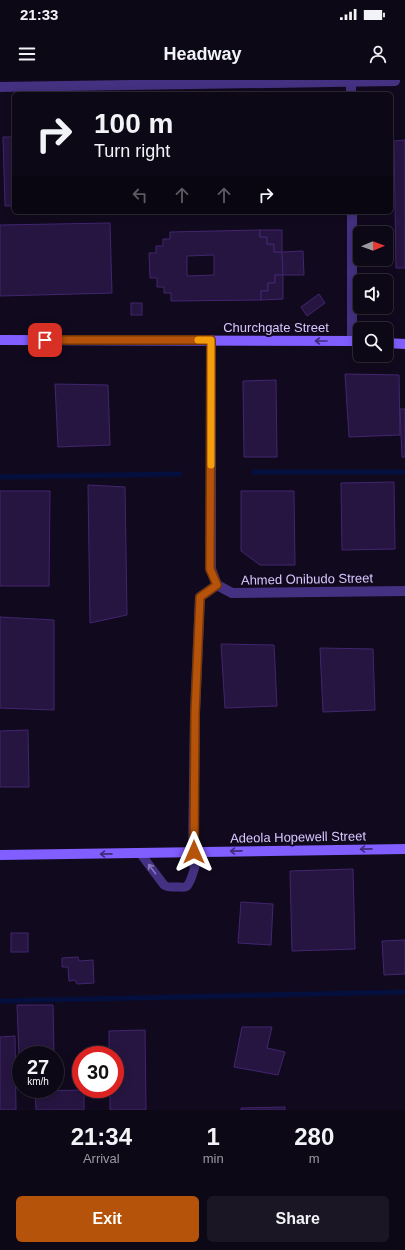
<!DOCTYPE html>
<style>
body{margin:0;font-family:Helvetica,sans-serif;background:#1b1623;color:#f1f3f6;height:100vh;display:flex;flex-direction:column;font-size:15px;white-space:nowrap}
*{box-sizing:border-box;margin:0}
p{font-size:13px;color:#9a9aa1}
.icon{flex:none;width:22px;height:22px;fill:none;stroke:currentColor;stroke-width:2;stroke-linecap:round;stroke-linejoin:round}
.map{position:relative;height:1030px;overflow:hidden}
.side{display:flex;flex-direction:column;background:#0d0816;flex:1}
.side>*{flex:none}
.banner{position:absolute;left:12px;top:12px;width:381px;height:122px;border-radius:6px;box-shadow:0 2px 10px #0003,0 0 0 1px #2d2935;background:#0d0816;color:#f1f3f6;overflow:hidden}
.needle{width:26px;rotate:89deg}
.fabs{position:absolute;left:353px;top:146px;display:grid;gap:8px}
.fabs a{display:grid;place-items:center;width:40px;height:40px;border-radius:6px;background:#0d0816;box-shadow:0 2px 10px #0003,0 0 0 1px #2d2935;font-size:20px}
.speed{position:absolute;left:12px;top:966px;display:flex;gap:8px;font-size:20px;font-weight:700;text-align:center}
.speed>*{display:grid;place-content:center;width:52px;height:52px;border-radius:50%;background:#0d0816;box-shadow:0 2px 10px #0003,0 0 0 1px #2d2935;line-height:1}
.speed small{font-size:10px;font-weight:400}
.speed .limit{border:6px solid #d22;background:#fff;color:#111}
.pin{position:absolute;display:grid;place-items:center;width:34px;height:34px;color:#fff;margin:-17px;border-radius:8px;box-shadow:0 2px 6px #0006}
.me{position:absolute;width:44px;margin:-22px;rotate:0deg;stroke-linejoin:round;filter:drop-shadow(0 0 3px #0008)}
.turn{display:flex;align-items:center;gap:14px;height:84px;padding:0 16px;font-size:18px}
.turn .icon{width:52px;height:52px;stroke-width:2.5}
.turn b{display:block;font-size:28px;line-height:34px}
.lanes{display:flex;align-items:center;height:38px;padding:0 16px;background:#0003;justify-content:center;gap:20px;direction:ltr}
.lanes .off{opacity:.35}
.eta{display:flex;justify-content:space-evenly;align-items:center;height:68px;text-align:center}
.eta b{font-size:24px;font-weight:700;line-height:28px}
.action{display:flex;gap:8px;margin-top:auto;padding:8px 16px}
.action a{flex:1;height:46px;border-radius:6px;background:#b45309;color:#fff;font-size:16px;font-weight:700;line-height:46px;text-align:center}
.action a+a{background:#1b1623;color:#f1f3f6}
.status{display:flex;justify-content:space-between;align-items:center;height:28px;padding:0 20px;background:#0d0816;direction:ltr}
.status svg{height:11px;fill:currentColor}
header{display:flex;justify-content:space-between;align-items:center;height:52px;padding:0 16px;background:#0d0816;font-size:18px;font-weight:700}
.map>svg:first-child{display:block}
.lines{fill:none;stroke-linecap:round;stroke-linejoin:round}
.stream{stroke:#050f3d;stroke-width:5}
.building{fill:#261541;stroke:#42256f;fill-rule:evenodd}
.lane{stroke:#443181;stroke-width:9}
.street{stroke:#443181;stroke-width:10}
.secondary{stroke:#815eff;stroke-width:10}
.oneway{stroke:#3e2c78}
.oneway2{stroke:#8774ba}
.route-casing{stroke:#753606;stroke-width:10}
.route{stroke:#b45309;stroke-width:7}
.slow{stroke:#f59e0b;stroke-width:7}
.labels{text-anchor:middle;dominant-baseline:central;stroke-width:4;stroke-linejoin:round;paint-order:stroke}
.street-label{font-size:13px;fill:#d8c7ff;stroke:#110a1e}
</style>
<div class="status"><b>21:33</b><svg viewBox="0 0 49 12"><path d="M0 12V9h3v3zM5 12V6h3v6zM10 12V3h3v9zM15 12V0h3v12zM26 1h20v11H26zM47 4h2v5h-2z"/></svg></div>
<header><svg class="icon" aria-label="menu" viewBox="0 0 24 24"><path d="M4 6h16M4 12h16M4 18h16"/></svg>Headway<svg class="icon" aria-label="person" viewBox="0 0 24 24"><circle cx="12" cy="8" r="4"/><path d="M4 21q1-7 8-7t8 7"/></svg></header>
<div class="map">
<svg width="405" height="1030" viewBox="0 0 405 1030">
<rect width="100%" height="100%" fill="#110a1e"/>
<g class="lines">
<g class="stream">
<polyline points="254,392 405,392"/>
<polyline points="0,397 180,394"/>
<polyline points="0,921 405,912"/>
</g>
</g>
<g class="building">
<polygon points="3,57 14,57 14,126 5,126"/>
<polygon points="405,60 405,188 396,188 394,61"/>
<polygon points="110,143 112,213 0,216 0,145"/>
<path d="M260,150V157H267V164H274V172H282L283,195H275V203H268V211H261V220L171,221V213H164V207H157V198H150L149,173H156V166H163V159H170V152ZM214,175V195L187,196V176Z"/>
<polygon points="260,150 282,150 282,172 274,172 274,164 267,164 267,157 260,157"/>
<polygon points="303,171 304,195 283,195 282,172"/>
<polygon points="275,195 283,195 283,219 261,220 261,211 268,211 268,203 275,203"/>
<polygon points="319,214 325,223 307,236 301,227"/>
<rect x="131" y="223" width="11" height="12"/>
<polygon points="345,294 399,295 400,355 349,357"/>
<polygon points="276,300 277,377 244,377 243,301"/>
<polygon points="55,304 108,305 110,365 58,367"/>
<polygon points="400,329 405,329 405,377 402,377"/>
<polygon points="394,402 395,469 342,470 341,403"/>
<polygon points="88,405 125,407 127,535 90,543"/>
<polygon points="0,411 50,411 49,506 0,506"/>
<polygon points="241,411 294,411 295,485 260,485 241,471"/>
<polygon points="0,537 54,540 54,630 0,628"/>
<polygon points="221,564 274,565 277,626 225,628"/>
<polygon points="320,568 373,569 375,630 323,632"/>
<polygon points="28,650 29,707 0,707 0,651"/>
<polygon points="353,789 355,869 292,871 290,791"/>
<polygon points="241,822 273,824 271,865 238,863"/>
<rect x="11" y="853" width="17" height="19"/>
<polygon points="405,860 405,894 384,895 382,861"/>
<polygon points="78,877 79,881 93,880 94,903 77,904 75,900 69,901 68,887 62,887 62,878"/>
<polygon points="17,925 53,925 54,973 19,975"/>
<polygon points="242,947 272,947 267,968 285,972 278,995 234,987"/>
<polygon points="145,950 146,1030 110,1030 110,1009 115,1009 115,975 109,975 109,951"/>
<polygon points="15,956 16,1030 0,1030 0,957"/>
<polygon points="84,1010 84,1030 36,1030 35,1011"/>
<polygon points="285,1027 285,1030 241,1030 241,1028"/>
</g>
<g class="lines">
<path class="lane" d="M140,773L164,805C168,808 172,807 177,807C180,807 185,808 187,806C191,802 193,792 195,787L186,772"/>
<g class="street">
<polyline points="351,3 351,14"/>
<polyline points="0,7 395,1"/>
<polyline points="352,132 352,261"/>
<polyline points="211,260 211,489 217,505 232,513 405,511"/>
<polyline points="193,772 195,633 200,517 217,505"/>
</g>
<g class="secondary">
<polyline points="0,260 360,261"/>
<polyline points="386,263 405,264"/>
<polyline points="0,775 405,769"/>
</g>
</g>
<defs><path id="oneway-shaft" d="M-6 0H5M1.5-3L5.5 0L1.5 3" fill="none" stroke-width="1.6" stroke-linecap="round" stroke-linejoin="round"/></defs>
<g class="oneway">
<use href="#oneway-shaft" transform="translate(321 261) rotate(-180)"/>
<use href="#oneway-shaft" transform="translate(366 769) rotate(179)"/>
<use href="#oneway-shaft" transform="translate(236 771) rotate(179)"/>
<use href="#oneway-shaft" transform="translate(106 774) rotate(179)"/>
</g>
<use class="oneway2" href="#oneway-shaft" transform="translate(152 789) rotate(-127)"/>
<g class="lines">
<g class="route-casing">
<polyline id="route" points="45,260 211,260 210,489 217,505 200,517 195,633 194,772"/>
</g>
<use href="#route" class="route"/>
<polyline class="slow" points="198,260 211,260 211,385"/>
</g>
<g class="labels">
<g class="street-label">
<text x="276" y="247">Churchgate Street</text>
<text transform="translate(307 499) rotate(-1)">Ahmed Onibudo Street</text>
<text transform="translate(298 757) rotate(-1)">Adeola Hopewell Street</text>
</g>
</g>
</svg>
<div class="fabs">
<a><svg class="needle" viewBox="-14 -14 28 28"><path d="M0-13l5 13h-10z" fill="#e53935"/><path d="M0 13l5-13h-10z" fill="#9a9aa1"/></svg></a>
<a><svg class="icon" aria-label="sound" viewBox="0 0 24 24"><path d="M4 9h4l5-4v14l-5-4H4zM17 9q2 3 0 6"/></svg></a>
<a><svg class="icon" aria-label="search" viewBox="0 0 24 24"><circle cx="10" cy="10" r="6"/><path d="M15 15l6 6"/></svg></a>
</div>
<div class="speed"><div>27<small>km/h</small></div><div class="limit">30</div></div>
<div class="pin" style="left:45px;top:260px;background:#d93025"><svg class="icon" aria-label="arrive" viewBox="0 0 24 24"><path d="M6 21V4h12l-3 4 3 4H6"/></svg></div>
<svg class="me" style="left:194px;top:772px" viewBox="-20 -20 40 40"><path d="M0-17L14 15 0 8-14 15z" fill="#b45309" stroke="#fff" stroke-width="4"/></svg>
<div class="banner">
<div class="turn"><svg class="icon" aria-label="right" viewBox="0 0 24 24"><path d="M7 20v-9h11M14 6l5 5-5 5"/></svg><div><b>100 m</b>Turn right</div></div>
<div class="lanes"><svg class="icon off" aria-label="left" viewBox="0 0 24 24"><path d="M17 20v-9H6M10 6l-5 5 5 5"/></svg><svg class="icon off" aria-label="ahead" viewBox="0 0 24 24"><path d="M12 20V5M6 11l6-6 6 6"/></svg><svg class="icon off" aria-label="ahead" viewBox="0 0 24 24"><path d="M12 20V5M6 11l6-6 6 6"/></svg><svg class="icon" aria-label="right" viewBox="0 0 24 24"><path d="M7 20v-9h11M14 6l5 5-5 5"/></svg></div>
</div>
</div>
<section class="side">
<div class="eta">
<div><b>21:34</b><p>Arrival</p></div>
<div><b>1</b><p>min</p></div>
<div><b>280</b><p>m</p></div>
</div>
<div class="action"><a>Exit</a><a>Share</a></div>
</section>
